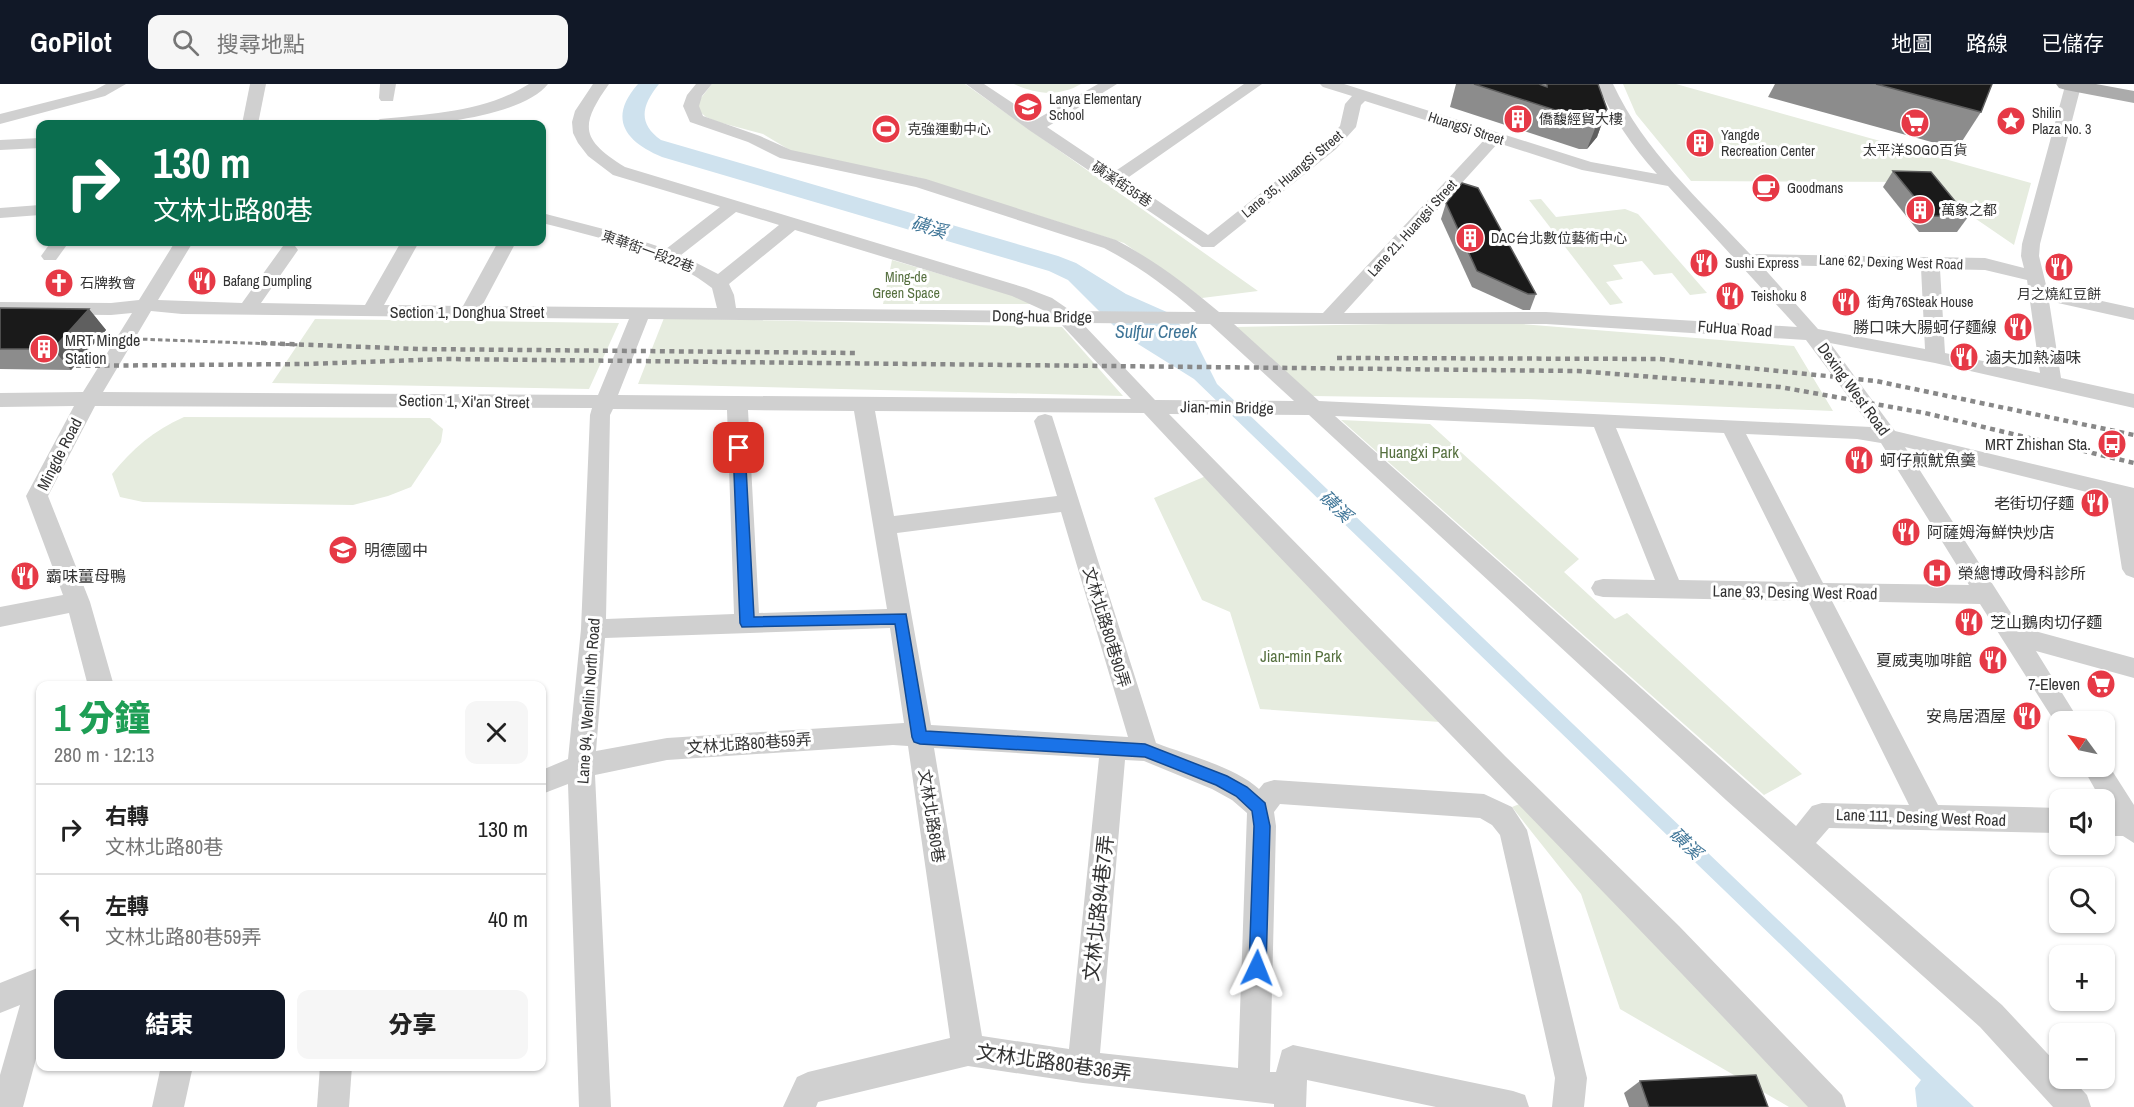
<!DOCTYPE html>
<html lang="zh-TW">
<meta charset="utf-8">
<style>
body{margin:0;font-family:"Archivo Narrow","Noto Sans TC",sans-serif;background:#f6f6f6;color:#222;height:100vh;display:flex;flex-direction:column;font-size:22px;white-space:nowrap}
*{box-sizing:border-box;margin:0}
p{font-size:20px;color:#767676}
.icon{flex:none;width:33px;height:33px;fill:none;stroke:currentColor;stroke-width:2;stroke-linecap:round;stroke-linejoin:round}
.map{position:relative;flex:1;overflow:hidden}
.drawer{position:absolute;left:36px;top:597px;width:510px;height:390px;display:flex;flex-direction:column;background:#fff;border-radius:12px;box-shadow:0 2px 4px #0004}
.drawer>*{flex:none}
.guide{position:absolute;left:36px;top:36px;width:510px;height:126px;border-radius:12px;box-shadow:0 2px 4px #0004;background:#0b6e4f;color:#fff;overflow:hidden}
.needle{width:39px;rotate:303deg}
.tools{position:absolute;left:2049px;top:627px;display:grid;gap:12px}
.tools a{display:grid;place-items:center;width:66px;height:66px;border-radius:12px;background:#fff;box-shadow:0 2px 4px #0004;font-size:30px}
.pin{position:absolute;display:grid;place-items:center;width:51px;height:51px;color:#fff;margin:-26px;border-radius:12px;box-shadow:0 3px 9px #0006}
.me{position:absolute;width:66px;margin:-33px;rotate:2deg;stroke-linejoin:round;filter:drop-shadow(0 0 4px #0008)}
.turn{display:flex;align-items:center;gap:21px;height:126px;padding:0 18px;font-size:27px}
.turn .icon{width:78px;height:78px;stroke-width:2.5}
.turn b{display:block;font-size:42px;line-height:51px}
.round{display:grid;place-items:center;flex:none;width:63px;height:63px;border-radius:12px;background:#f6f6f6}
.headline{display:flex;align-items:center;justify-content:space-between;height:102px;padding:0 18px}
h1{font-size:36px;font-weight:800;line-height:45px;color:#1e9e55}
.cta{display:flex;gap:12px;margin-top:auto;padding:12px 18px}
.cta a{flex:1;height:69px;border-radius:12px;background:#111827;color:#fff;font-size:24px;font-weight:800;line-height:69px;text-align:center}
.cta a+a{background:#f6f6f6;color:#222}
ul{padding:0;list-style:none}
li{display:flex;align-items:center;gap:18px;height:90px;padding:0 18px;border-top:2px solid #e0e0e0}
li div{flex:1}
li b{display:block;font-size:22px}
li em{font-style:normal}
header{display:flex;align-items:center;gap:36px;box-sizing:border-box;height:84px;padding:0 30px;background:#111827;color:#fff}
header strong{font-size:28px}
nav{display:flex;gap:33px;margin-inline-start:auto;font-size:21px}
.search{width:420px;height:54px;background:#f6f6f6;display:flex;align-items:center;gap:15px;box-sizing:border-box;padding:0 21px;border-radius:12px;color:#767676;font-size:22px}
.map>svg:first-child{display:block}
.green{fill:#e6ecdf}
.water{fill:#cfe2ee}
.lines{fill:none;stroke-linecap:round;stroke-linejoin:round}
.minor{fill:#d0d0d0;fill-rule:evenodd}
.major{fill:#ababab;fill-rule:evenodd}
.rail-far1{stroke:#888;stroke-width:3;stroke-dasharray:4.5 3;stroke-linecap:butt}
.rail{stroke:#888;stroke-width:4.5;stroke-dasharray:5 4.5;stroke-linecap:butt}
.wall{fill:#8c8c8c}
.shaded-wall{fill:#5f5f5f}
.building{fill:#1a1a1a;stroke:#5f5f5f;stroke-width:1.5}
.route{fill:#1a73e8;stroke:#114b97;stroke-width:1.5}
.labels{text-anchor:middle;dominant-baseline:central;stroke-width:6;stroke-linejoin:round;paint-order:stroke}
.far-poi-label{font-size:14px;fill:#333;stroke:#fff;text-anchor:start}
.far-street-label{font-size:14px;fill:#333;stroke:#fff}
.far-park-label{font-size:14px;fill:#56703f;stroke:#fff}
.street-label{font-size:16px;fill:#333;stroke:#fff}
.poi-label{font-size:16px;fill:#333;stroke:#fff;text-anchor:start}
.park-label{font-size:16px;fill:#56703f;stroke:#fff}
.water-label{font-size:18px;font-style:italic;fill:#3f7597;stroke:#fff}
.near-street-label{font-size:20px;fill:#333;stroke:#fff}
</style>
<header>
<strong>GoPilot</strong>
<div class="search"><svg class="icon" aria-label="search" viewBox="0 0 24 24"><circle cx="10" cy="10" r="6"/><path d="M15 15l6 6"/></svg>搜尋地點</div>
<nav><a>地圖</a><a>路線</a><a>已儲存</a></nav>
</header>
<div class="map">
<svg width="2134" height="1023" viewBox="0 0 2134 1023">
<rect width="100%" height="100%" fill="#fff"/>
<g class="green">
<polygon points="712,0 965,0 1258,207 1202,214 1124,159 920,94 793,68 763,50 718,38 706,33 698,26 697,19"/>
<path d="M1014,0H1081C1059,13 1036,10 1014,0Z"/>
<polygon points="1623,0 1676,0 2031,99 2014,161 1922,98 1691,97 1636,30"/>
<polygon points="1541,115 1556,133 1625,125 1638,130 1707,209 1690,211 1672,189 1654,191 1642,177 1613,181 1623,195 1606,198 1623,219 1610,221 1529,116"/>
<polygon points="892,176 1043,220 883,220"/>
<polygon points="664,234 1062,243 1123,312 638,300"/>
<polygon points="315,235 619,239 589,305 272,299"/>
<polygon points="1497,238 1794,262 1833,327 1527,315 1311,312 1235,243"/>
<path d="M184,333L430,334L443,345L441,358L411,403L388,412L353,421L143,418L120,413L112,390C132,365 154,346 184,333Z"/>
<polygon points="1341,336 1430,340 1579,475 1564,488 1615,535 1627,529 1802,690 1764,711"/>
<polygon points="1206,392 1440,638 1260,625 1230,528 1202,516 1154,414"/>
<polygon points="1522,719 1812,1023 1789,1023 1620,925 1581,810 1512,723"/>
</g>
<path class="water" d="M638,0H659C642,21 637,39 661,56L1058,172L1076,179L1126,210L1169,229L1196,258L1217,300L1974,1023H1917L1915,1004L1921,996L1194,295L1122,250L1068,196L1049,187L662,73C626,58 607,35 638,0Z"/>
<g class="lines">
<g class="minor">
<polygon points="106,0 126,0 105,12 0,40 0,30 95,6"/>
<polygon points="250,0 266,0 258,40 242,40"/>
<polygon points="380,0 396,0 393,17 381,17 379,14"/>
<path d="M529,0H548C522,34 412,45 372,40L380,35C431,30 485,28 529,0Z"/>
<path d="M593,0H609C579,42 581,56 625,83L1026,204L1052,214L1071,227L1196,228C1167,203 1137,181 1104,164L916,103L780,74L748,58L690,38L683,22L687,11L696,0H712L702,12L699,22L703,32L760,52L791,66L926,95L1116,156C1154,176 1187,201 1219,228L1323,229L1485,55L1365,17L1361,21L1356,43L1336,65L1214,163H1202L1029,46L966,0H984L1037,35L1098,0H1117L1047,43L1114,88L1244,0H1262L1126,95L1208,151L1324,59L1340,42L1345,20L1352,12L1323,3L1320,0H1344L1591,78L1657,90C1632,62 1613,34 1597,0H1613C1644,67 1700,116 1750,170L1985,174L2024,184L2021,172L2022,160L2065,2L2079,0L2081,2L2040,160L2039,172L2047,205L2134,224V236L2049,217L2061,294L2134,310V324L1935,279L1830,259L1895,347L2134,404V494L2126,491L2122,485L2111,414L1905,363L2020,543L2134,574V594L2036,567L2080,638H2060V646L1980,520L1832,517L1938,721L2060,724V749L1829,744L1816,759L2002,921L2060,983V994H2071L2087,1011L2091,1023H2053L1980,943L1726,716L1309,331L1169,330L1505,672L1679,842L1842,1011L1846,1023H1808C1589,789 1362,564 1144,329L875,327L894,432L1057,412L1034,337L1038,332L1045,330L1052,332L1156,659C1187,671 1235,683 1259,705L1264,699L1274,696L1484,710L1512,723L1527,746L1587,994L1584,1023H1552L1555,994L1500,751L1492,741L1480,734L1280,720L1274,728L1276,742L1270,988H1276L1282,966L1293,961L1513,1007L1525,1011L1529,1023H1436L1307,996L1306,1023H1274V1020L1083,999L968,982L818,1018L816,1023H783L797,993L808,988L950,954L908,662L893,661L667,676L595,691L611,1023H579L568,700L542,710V686L568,675L581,545L590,331L592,324L95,322L48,412L90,518L114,602H88L69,529L0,543V523L63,511L26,412L74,322L0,323V309L83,308L132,229L111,231L0,230V218L111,219L139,216L175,158H193L158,216L242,219L283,162H295L298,166L261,219L365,221L401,158H419L384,221L463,222L498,158H516L482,222L717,224L712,204C668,169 597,153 542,139V129L615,148L666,165L720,123L613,91L588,72L578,59L573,49L572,38L575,27ZM1498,59L1582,86L1668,102L1797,243L1546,228L1344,229ZM736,128L779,141L718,190L681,171ZM795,146L1012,212L1045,227L736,224L734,211L729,200ZM1761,181L1921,184L1925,265L1818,245ZM1940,185L1985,186L2027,196L2040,289L1945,269ZM151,227L182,230L629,235L598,311L103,308ZM648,235L1060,239L1131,315L618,311ZM1082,239L1210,240L1294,317L1155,316ZM1234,240H1546L1806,256L1871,343L1319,317ZM613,325L727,326L734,530L606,535L610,331ZM748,326L854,327L887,525L759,529ZM1335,332L1594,343L1655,496L1603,495L1595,497L1591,504L1595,511L1603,513L1808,517L1909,721L1822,719L1812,722L1796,742ZM1616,344L1724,349L1798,498L1679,496ZM1746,350L1857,355L1881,359L1969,501L1823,499ZM1061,428L1128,653L931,641L897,449ZM890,544L904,639L667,654L596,667L605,554ZM934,664L1099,674L1069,965L982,952ZM1125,676L1144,677L1212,705L1232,716L1247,729L1238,984L1100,969Z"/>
<polygon points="40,54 40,64 0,66 0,56"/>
<polygon points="40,121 40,131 0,134 0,124"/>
<polygon points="51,158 69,158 56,176 44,176 41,172"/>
<polygon points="2104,674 2134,721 2134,759 2123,752 2104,752 2104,726 2107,727 2104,716 2101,716 2082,682 2104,682"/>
<polygon points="40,883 40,960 23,1023 0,1023 0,991 20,921 0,929 0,899"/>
<polygon points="161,982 193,982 184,1023 152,1023"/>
<polygon points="320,982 352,982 349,1023 317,1023"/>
</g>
<polygon class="major" points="2056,0 2096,0 2134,7 2134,19 2066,6 2059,4"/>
<polyline class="rail-far1" points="83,253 302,261"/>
<g class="rail">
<polyline points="261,259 418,265 857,269"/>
<polyline points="1337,274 1660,275 1876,297 2134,351"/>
<polyline points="57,282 308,280 446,275 1578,287 1780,303 1925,329 2134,379"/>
</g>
</g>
<g class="wall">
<polygon points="1456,0 1598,0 1607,25 1597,53 1587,65 1579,65 1450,23"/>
<polygon points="1775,0 1992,0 1981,28 1957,65 1768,13"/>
<polygon points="1893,87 1968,133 1957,148 1919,148 1883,103"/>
<polygon points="1446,119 1536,210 1530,226 1523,226 1472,203 1441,135"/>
<polygon points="0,224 89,225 106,246 71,286 0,285"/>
<polygon points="1640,997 1768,1023 1629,1023 1624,1009"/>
</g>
<g class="shaded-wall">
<polygon points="1607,25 1597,53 1587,65 1598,37"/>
<polygon points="89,225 106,246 71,286 53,265"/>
</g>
<g class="building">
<polygon points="1474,0 1539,0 1547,3 1547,0 1598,0 1607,25 1598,37 1589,37"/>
<polygon points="1876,0 1992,0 1981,28"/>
<polygon points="1893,87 1931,88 1968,133 1930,132"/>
<polygon points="1462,99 1478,104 1536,210 1528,210 1477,187 1446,119"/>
<polygon points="0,224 89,225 53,265 0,265"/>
<polygon points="1756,991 1768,1023 1649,1023 1640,997"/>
</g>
<polygon class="route" points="739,359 745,364 754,533 906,530 926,647 1145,660 1227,692 1247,703 1265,719 1270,742 1266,884 1263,890 1257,893 1251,890 1249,884 1254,742 1252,727 1236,712 1216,701 1145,673 920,660 914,658 912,653 895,540 742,543 740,539 733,364"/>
<defs>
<g id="school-disc" transform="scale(1.5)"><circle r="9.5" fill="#e63946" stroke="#fff"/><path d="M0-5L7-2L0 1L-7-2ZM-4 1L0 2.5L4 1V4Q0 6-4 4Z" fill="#fff"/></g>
<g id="building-disc" transform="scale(1.5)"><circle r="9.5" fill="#e63946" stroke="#fff"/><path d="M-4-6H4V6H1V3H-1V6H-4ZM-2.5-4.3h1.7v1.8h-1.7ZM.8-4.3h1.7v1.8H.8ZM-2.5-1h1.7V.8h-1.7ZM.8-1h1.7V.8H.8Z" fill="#fff"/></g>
<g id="sight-disc" transform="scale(1.5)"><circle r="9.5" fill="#e63946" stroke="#fff"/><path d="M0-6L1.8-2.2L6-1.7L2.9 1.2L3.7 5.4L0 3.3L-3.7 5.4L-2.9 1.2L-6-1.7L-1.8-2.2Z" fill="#fff"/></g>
<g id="supermarket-disc" transform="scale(1.5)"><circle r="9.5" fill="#e63946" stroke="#fff"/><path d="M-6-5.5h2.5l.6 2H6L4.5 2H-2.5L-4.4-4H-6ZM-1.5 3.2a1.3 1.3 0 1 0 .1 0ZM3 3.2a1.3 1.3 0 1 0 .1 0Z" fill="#fff"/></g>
<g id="stadium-disc" transform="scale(1.5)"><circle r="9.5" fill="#e63946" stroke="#fff"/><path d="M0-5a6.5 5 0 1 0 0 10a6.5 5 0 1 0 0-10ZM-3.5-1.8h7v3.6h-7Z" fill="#fff"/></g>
<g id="cafe-disc" transform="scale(1.5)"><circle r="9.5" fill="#e63946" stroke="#fff"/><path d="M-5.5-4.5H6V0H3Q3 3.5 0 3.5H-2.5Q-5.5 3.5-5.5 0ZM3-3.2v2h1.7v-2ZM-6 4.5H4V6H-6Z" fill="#fff"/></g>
<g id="restaurant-disc" transform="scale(1.5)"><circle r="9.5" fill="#e63946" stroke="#fff"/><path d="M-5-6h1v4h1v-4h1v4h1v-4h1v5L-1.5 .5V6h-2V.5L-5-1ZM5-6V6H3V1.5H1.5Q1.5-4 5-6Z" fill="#fff"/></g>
<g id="church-disc" transform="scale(1.5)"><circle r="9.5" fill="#e63946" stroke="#fff"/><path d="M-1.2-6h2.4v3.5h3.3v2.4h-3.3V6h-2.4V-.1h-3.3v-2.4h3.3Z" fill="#fff"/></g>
<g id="bus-disc" transform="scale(1.5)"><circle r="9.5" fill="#e63946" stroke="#fff"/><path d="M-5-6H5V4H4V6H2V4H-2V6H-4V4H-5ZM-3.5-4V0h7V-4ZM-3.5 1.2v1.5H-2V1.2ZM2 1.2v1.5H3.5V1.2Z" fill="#fff"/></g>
<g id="hospital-disc" transform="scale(1.5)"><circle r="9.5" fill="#e63946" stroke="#fff"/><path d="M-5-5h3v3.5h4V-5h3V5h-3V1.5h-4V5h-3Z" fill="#fff"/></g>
</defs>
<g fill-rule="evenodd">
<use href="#school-disc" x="1028" y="23"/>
<use href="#building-disc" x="1518" y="35"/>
<use href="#sight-disc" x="2011" y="37"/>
<use href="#supermarket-disc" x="1915" y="39"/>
<use href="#stadium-disc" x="886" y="45"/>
<use href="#building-disc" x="1700" y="59"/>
<use href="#cafe-disc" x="1766" y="104"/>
<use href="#building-disc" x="1920" y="126"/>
<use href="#building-disc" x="1470" y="154"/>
<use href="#restaurant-disc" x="1704" y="179"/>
<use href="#restaurant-disc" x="2059" y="183"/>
<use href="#restaurant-disc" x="202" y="197"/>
<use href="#church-disc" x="59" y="199"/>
<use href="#restaurant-disc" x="1730" y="212"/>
<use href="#restaurant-disc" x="1846" y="218"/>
<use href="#restaurant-disc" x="2018" y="243"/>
<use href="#building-disc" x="44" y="265"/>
<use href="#restaurant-disc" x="1964" y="273"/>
<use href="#bus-disc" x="2112" y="360"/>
<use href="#restaurant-disc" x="1859" y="376"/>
<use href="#restaurant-disc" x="2095" y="419"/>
<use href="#restaurant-disc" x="1906" y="448"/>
<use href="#school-disc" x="343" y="466"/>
<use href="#hospital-disc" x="1937" y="489"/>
<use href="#restaurant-disc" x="25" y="492"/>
<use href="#restaurant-disc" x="1969" y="538"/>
<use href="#restaurant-disc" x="1993" y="576"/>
<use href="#supermarket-disc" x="2101" y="600"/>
<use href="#restaurant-disc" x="2027" y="632"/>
</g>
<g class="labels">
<g class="far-poi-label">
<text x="1049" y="15">Lanya Elementary<tspan x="1049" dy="16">School</tspan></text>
<text x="2032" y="29">Shilin<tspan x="2032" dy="16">Plaza No. 3</tspan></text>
<text x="1539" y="35">僑馥經貿大樓</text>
<text x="907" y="45">克強運動中心</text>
<text x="1721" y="51">Yangde<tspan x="1721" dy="16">Recreation Center</tspan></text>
<text x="1915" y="66" text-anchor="middle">太平洋SOGO百貨</text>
<text x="1787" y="104">Goodmans</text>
<text x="1941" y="126">萬象之都</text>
<text x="1491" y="154">DAC台北數位藝術中心</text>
<text x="1725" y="179">Sushi Express</text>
<text x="223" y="197">Bafang Dumpling</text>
<text x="80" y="199">石牌教會</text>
<text x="2059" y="210" text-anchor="middle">月之燒紅豆餅</text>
<text x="1751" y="212">Teishoku 8</text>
<text x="1867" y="218">街角76Steak House</text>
</g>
<g class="far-street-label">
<text transform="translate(1466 44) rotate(18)">HuangSi Street</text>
<text transform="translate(1292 90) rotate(-40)">Lane 35, HuangSi Street</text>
<text transform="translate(1122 100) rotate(34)">磺溪街35巷</text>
<text transform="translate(1412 144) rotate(-48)">Lane 21, Huangsi Street</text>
<text transform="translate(648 167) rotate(20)">東華街一段22巷</text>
<text transform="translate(1891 178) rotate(2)">Lane 62, Dexing West Road</text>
</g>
<g class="far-park-label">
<text x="906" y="193">Ming-de<tspan x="906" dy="16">Green Space</tspan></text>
</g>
<g class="street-label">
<text x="467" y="228">Section 1, Donghua Street</text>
<text transform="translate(1042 232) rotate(1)">Dong-hua Bridge</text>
<text transform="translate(1735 244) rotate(4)">FuHua Road</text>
<text transform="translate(1854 305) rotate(54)">Dexing West Road</text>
<text transform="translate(464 317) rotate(1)">Section 1, Xi'an Street</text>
<text transform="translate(1227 323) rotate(1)">Jian-min Bridge</text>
<text transform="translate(59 370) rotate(-63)">Mingde Road</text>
<text transform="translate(1795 508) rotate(1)">Lane 93, Desing West Road</text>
<text transform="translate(1107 543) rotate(73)">文林北路80巷90弄</text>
<text transform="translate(588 617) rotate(-86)">Lane 94, Wenlin North Road</text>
<text transform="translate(749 659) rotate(-4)">文林北路80巷59弄</text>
<text transform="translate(932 732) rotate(81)">文林北路80巷</text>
<text transform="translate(1921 733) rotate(2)">Lane 111, Desing West Road</text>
</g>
<g class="poi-label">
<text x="1997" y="243" text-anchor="end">勝口味大腸蚵仔麵線</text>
<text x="65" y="256">MRT Mingde<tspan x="65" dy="18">Station</tspan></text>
<text x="1985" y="273">滷夫加熱滷味</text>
<text x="2091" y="360" text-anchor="end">MRT Zhishan Sta.</text>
<text x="1880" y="376">蚵仔煎魷魚羹</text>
<text x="2074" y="419" text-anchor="end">老街切仔麵</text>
<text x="1927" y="448">阿薩姆海鮮快炒店</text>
<text x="364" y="466">明德國中</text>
<text x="1958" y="489">榮總博政骨科診所</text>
<text x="46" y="492">霸味薑母鴨</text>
<text x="1990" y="538">芝山鵝肉切仔麵</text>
<text x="1972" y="576" text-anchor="end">夏威夷咖啡館</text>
<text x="2080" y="600" text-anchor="end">7-Eleven</text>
<text x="2006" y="632" text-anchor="end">安鳥居酒屋</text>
</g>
<g class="park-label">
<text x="1419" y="368">Huangxi Park</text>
<text x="1301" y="572">Jian-min Park</text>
</g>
<g class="water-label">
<text transform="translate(929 143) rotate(17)">磺溪</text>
<text x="1156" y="247">Sulfur Creek</text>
<text transform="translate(1336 422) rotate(44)">磺溪</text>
<text transform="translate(1686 759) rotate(44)">磺溪</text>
</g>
<g class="near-street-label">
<text transform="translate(1098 824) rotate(-84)">文林北路94巷7弄</text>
<text transform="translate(1054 978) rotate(8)">文林北路80巷36弄</text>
</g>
</g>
</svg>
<div class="tools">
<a><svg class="needle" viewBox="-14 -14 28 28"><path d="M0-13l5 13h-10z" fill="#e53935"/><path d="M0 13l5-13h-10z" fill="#767676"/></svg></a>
<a><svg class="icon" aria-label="sound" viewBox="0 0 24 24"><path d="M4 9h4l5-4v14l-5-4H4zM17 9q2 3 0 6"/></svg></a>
<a><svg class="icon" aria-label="search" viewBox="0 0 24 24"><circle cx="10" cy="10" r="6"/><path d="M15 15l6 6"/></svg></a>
<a>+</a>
<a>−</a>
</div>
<div class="pin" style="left:739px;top:364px;background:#d93025"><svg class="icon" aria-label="arrive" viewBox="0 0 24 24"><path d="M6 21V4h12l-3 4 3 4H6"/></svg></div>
<svg class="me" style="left:1257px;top:884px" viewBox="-20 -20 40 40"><path d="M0-17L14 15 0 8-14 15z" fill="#1a73e8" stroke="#fff" stroke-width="4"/></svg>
<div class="guide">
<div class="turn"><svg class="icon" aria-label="right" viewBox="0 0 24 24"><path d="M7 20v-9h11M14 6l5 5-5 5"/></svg><div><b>130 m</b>文林北路80巷</div></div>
</div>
<section class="drawer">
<div class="headline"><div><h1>1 分鐘</h1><p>280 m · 12:13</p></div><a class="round"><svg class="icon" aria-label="close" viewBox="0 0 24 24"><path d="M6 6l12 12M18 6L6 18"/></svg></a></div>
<ul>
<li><svg class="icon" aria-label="right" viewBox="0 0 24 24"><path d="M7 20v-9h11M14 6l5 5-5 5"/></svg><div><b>右轉</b><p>文林北路80巷</p></div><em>130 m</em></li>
<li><svg class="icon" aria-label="left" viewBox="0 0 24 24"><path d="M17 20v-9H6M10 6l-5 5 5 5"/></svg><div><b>左轉</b><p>文林北路80巷59弄</p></div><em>40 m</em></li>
</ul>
<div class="cta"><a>結束</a><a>分享</a></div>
</section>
</div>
